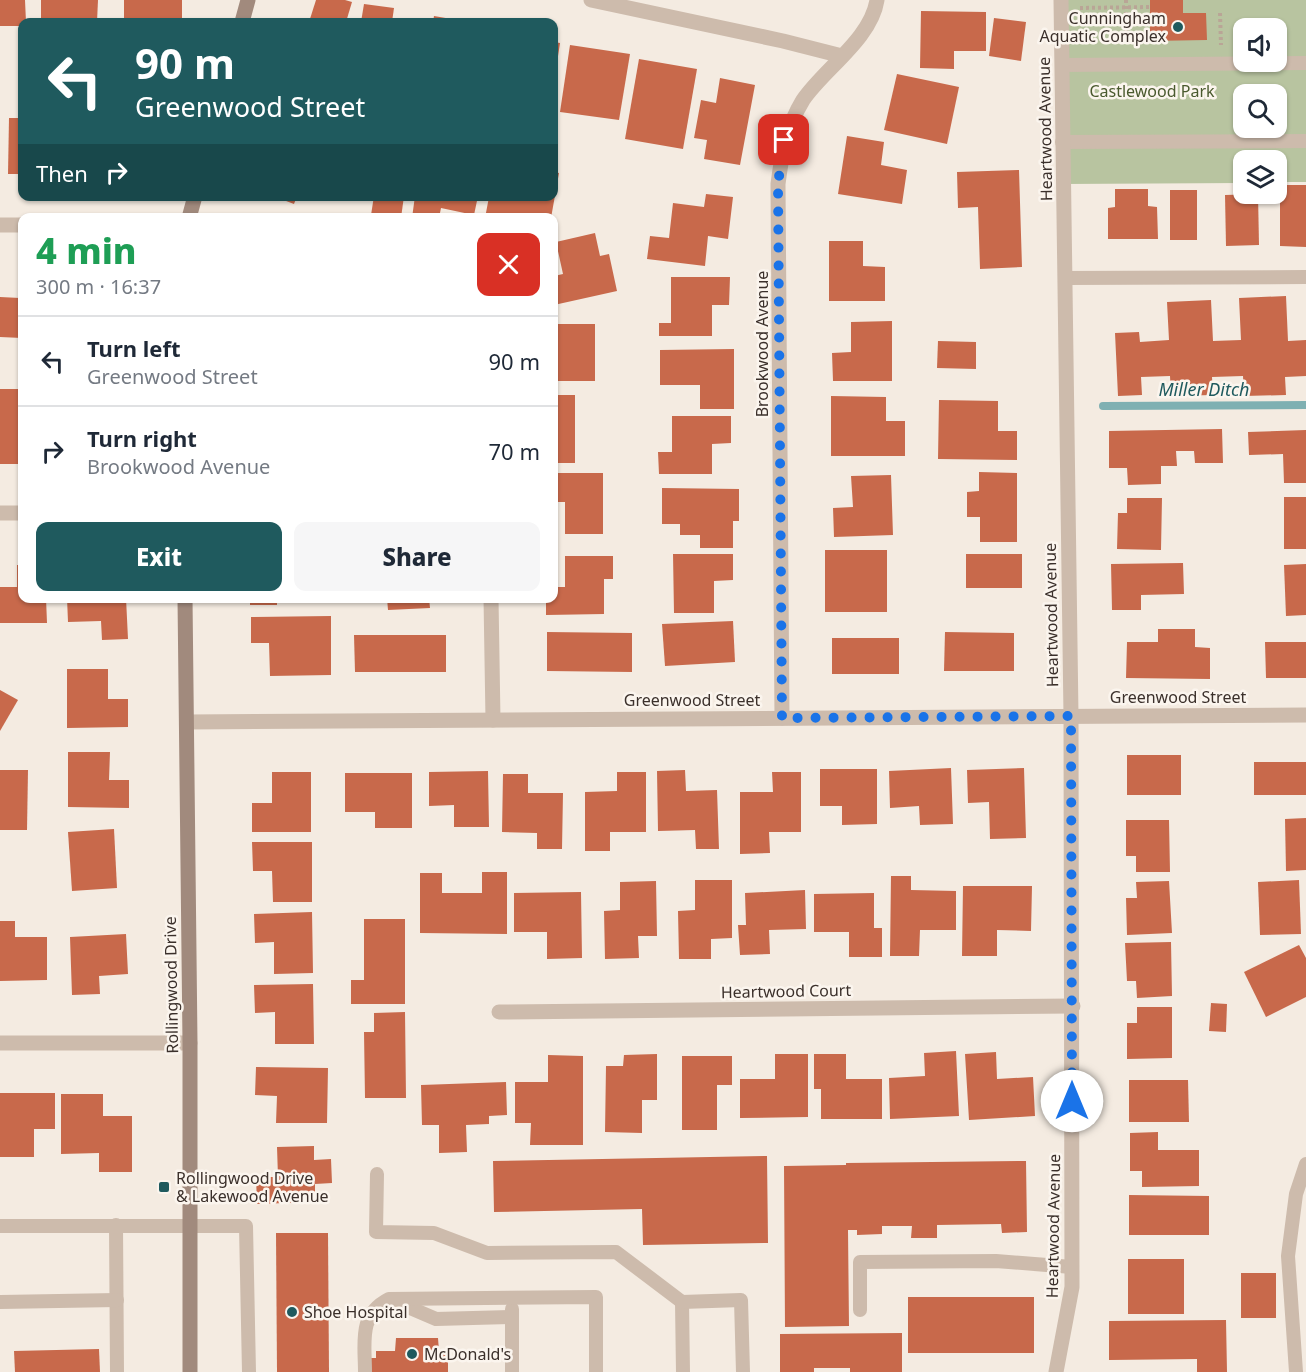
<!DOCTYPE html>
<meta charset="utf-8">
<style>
body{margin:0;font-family:"Noto Sans",sans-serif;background:#f6f6f7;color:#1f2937;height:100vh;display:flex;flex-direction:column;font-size:22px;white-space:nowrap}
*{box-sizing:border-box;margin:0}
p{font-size:20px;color:#747a83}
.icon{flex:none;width:33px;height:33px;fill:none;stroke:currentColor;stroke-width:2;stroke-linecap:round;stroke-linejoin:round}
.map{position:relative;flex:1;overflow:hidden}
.sheet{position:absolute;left:18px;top:213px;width:540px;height:390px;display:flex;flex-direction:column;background:#fff;border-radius:12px;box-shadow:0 2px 4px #0004}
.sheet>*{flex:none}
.top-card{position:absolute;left:18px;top:18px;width:540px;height:183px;border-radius:12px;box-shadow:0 2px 4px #0004;background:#1f5a5e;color:#fff;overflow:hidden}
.tools{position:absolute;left:1233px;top:18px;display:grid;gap:12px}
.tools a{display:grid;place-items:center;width:54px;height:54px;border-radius:12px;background:#fff;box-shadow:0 2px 4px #0004;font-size:30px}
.pin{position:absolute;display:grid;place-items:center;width:51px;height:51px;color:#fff;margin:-26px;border-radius:12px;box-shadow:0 3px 9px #0006}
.me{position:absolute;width:66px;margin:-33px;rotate:0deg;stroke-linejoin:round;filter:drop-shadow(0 0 4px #0008)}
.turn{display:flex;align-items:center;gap:21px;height:126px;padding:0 18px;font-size:27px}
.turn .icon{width:78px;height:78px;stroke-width:2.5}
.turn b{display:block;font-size:42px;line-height:51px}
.then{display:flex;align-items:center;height:57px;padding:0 18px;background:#0003;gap:12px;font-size:22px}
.round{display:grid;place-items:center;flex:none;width:63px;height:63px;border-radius:12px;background:#f6f6f7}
.summary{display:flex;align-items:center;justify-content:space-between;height:102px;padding:0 18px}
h1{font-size:36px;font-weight:800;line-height:45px;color:#1e9e55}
.cta{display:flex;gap:12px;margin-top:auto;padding:12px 18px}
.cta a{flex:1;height:69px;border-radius:12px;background:#1f5a5e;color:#fff;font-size:24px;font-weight:800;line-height:69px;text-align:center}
.cta a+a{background:#f6f6f7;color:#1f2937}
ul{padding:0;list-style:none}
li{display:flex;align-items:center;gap:18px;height:90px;padding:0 18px;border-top:2px solid #e0e1e3}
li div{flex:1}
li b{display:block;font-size:22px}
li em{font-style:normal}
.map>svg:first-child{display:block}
.green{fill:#b8c4a0;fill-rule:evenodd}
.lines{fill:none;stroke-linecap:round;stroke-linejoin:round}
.stream{stroke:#7fb0b2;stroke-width:8}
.building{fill:#c8694b}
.path{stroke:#b9a596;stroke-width:4;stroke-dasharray:3 3;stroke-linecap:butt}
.lane{stroke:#cdbbac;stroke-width:14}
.street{stroke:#cdbbac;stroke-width:15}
.secondary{stroke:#a18a7d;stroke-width:15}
.route{stroke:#1a73e8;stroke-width:10;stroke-dasharray:0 18}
.poi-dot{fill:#1f5a5e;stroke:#fbf5ee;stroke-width:2}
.labels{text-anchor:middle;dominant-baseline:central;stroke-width:5;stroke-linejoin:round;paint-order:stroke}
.poi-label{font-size:16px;fill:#3b302b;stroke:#fbf5ee;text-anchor:start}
.park-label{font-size:16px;fill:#4a5a2e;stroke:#fbf5ee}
.street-label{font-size:16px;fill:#3b302b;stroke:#fbf5ee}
.water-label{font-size:18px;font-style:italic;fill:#1f5a5e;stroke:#fbf5ee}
</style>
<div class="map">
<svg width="1306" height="1372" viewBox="0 0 1306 1372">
<rect width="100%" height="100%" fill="#f4ebe1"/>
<path class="green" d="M1061,0H1306V182H1277L1276,160H1244L1243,183L1063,184ZM1244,28H1276V62H1244ZM1244,94H1276V128H1244Z"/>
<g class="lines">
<polyline class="stream" points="1103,406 1306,405"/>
</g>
<g class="building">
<polygon points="0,0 25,0 26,22 22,22 22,26 0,26"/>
<polygon points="41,0 98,0 97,22 41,22"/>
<rect x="124" y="0" width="58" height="22"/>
<polygon points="316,0 345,0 352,2 346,22 309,22"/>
<polygon points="1150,0 1183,0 1183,13 1206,13 1207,40 1150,41"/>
<polygon points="364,4 394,8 392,22 361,22"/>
<polygon points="921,11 986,12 986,51 954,51 954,69 920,68"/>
<polygon points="434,16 463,21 463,22 433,22"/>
<polygon points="994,18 1026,22 1021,61 989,56"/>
<polygon points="554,42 560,43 555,76 554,76"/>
<polygon points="570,45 630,54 619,120 560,112"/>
<polygon points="639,59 697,69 683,149 625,139"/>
<polygon points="897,74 959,87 947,144 884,130"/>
<polygon points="720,78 755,85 740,165 704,159 707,140 694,138 701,100 716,103"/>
<polygon points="9,118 22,118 22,174 8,174"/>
<polygon points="847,136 884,142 881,165 907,170 902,204 838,194"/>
<polygon points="1019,170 1022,267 980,269 978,207 958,208 957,172"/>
<polygon points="554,172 559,173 551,218 485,218 489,197 500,199 501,196 554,196"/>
<polygon points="1280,185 1306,185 1306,247 1280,246"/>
<polygon points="1115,189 1148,189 1148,206 1157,207 1158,239 1108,239 1108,208 1115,207"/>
<rect x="1170" y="190" width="27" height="50"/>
<polygon points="706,194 733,197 728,239 708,236 705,266 647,259 650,236 669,238 673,203 704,207"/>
<polygon points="1258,194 1259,245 1226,246 1225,195"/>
<polygon points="273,196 297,196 294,204"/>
<polygon points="374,196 404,196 401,218 371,215"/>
<polygon points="415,196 478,196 474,215 441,208 439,218 412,218"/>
<polygon points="595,233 600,256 609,254 617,291 554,305 554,276 563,274 556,242"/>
<polygon points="829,241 863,241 863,266 885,267 885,301 829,301"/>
<polygon points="671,277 730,277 729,305 712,305 712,336 659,336 659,323 671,323"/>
<polygon points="20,278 22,278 22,338 0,337 0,297 20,298"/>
<polygon points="1286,296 1288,341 1306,340 1306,376 1285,377 1286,395 1244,396 1243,376 1212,377 1213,395 1171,396 1170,376 1141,377 1142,395 1118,396 1115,333 1139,332 1140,342 1169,340 1167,302 1211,300 1213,341 1241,340 1239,298"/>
<polygon points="892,321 892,381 833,381 832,353 851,352 851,322"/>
<rect x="554" y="324" width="41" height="57"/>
<polygon points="938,341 976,342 976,369 937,368"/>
<polygon points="734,349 734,409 700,409 700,385 660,385 660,350"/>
<polygon points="0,389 22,389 21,464 0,464"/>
<rect x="554" y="395" width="21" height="68"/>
<polygon points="831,396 886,397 886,421 905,421 905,456 831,456"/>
<polygon points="939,400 998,401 998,431 1017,431 1017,460 938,459"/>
<polygon points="672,416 731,416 731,443 712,444 712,474 659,474 658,452 672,452"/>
<polygon points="1222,429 1223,463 1195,463 1194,451 1176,451 1177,466 1161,466 1161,484 1128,485 1127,468 1109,468 1109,431"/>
<polygon points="1306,430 1306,483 1284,483 1283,454 1249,455 1248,432"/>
<polygon points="979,472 1017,473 1017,542 980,542 980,517 967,517 967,492 979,491"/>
<polygon points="554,473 603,473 603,534 565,534 565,502 554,502"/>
<polygon points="891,475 893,535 834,537 833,508 853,507 851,476"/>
<polygon points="662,488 739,489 739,521 733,521 733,548 700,548 700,535 680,535 680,524 662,524"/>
<rect x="1284" y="497" width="22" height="52"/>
<polygon points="1127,498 1162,498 1161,550 1117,549 1118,513 1127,513"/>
<rect x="825" y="550" width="62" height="62"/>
<polygon points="673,554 733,554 733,580 714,581 714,613 674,613"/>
<rect x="966" y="554" width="56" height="34"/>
<polygon points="565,556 613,556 613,579 604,579 604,614 546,615 546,598 554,598 554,587 565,587"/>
<polygon points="1183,563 1184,594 1141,595 1141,610 1112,610 1111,564"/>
<polygon points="1306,564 1306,615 1286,616 1284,565"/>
<polygon points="17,565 22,565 22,598 46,598 47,623 0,623 0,587 17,587"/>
<polygon points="67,598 126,598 128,639 102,640 101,621 68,622"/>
<rect x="250" y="598" width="27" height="7"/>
<polygon points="387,598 429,598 430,608 388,610"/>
<polygon points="331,616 331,675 270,676 269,643 251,643 251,617"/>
<polygon points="733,621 735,662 665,666 662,624"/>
<polygon points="1158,629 1195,629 1195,647 1210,648 1210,679 1126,678 1127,642 1158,642"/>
<polygon points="547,632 632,633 632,672 547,671"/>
<polygon points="945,632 1014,633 1014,671 944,671"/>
<polygon points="354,635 446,635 446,672 355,672"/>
<rect x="832" y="638" width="67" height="36"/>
<polygon points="1265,642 1306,642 1306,678 1266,678"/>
<polygon points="67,669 108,669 108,699 128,699 128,727 67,728"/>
<polygon points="0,690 18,700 0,731"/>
<polygon points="68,752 110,752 109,780 129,780 129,808 68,807"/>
<rect x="1127" y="755" width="54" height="40"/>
<rect x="1254" y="762" width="52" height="33"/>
<polygon points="951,768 953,824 920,825 919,806 890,808 889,771"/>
<polygon points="1024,768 1026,838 990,839 989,802 968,803 967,770"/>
<polygon points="820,769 877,769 877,824 842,825 842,806 820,806"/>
<polygon points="0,770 28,770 27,830 0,830"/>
<polygon points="685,770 686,791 717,790 719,849 696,849 695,830 658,831 657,771"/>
<polygon points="488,771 489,827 454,827 454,805 429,806 429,772"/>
<polygon points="272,772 311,772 311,832 252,832 252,803 272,803"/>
<polygon points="617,772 646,772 646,832 610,832 610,851 585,851 585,792 617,791"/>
<polygon points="772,772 801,772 801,832 769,832 770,853 740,854 740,792 773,792"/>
<polygon points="345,773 412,773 412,828 375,828 375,812 345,812"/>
<polygon points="503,774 528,774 528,793 563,793 562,849 537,849 537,833 502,832"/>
<polygon points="1306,818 1306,870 1286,871 1285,819"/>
<polygon points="1126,820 1169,820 1170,872 1136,872 1136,856 1126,856"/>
<polygon points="114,829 117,888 72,891 68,832"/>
<polygon points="252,842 312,842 312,902 273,902 272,871 253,871"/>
<polygon points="482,872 507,872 507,934 420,933 420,873 442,873 442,893 482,893"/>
<polygon points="891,876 911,876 911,890 956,891 956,930 920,930 919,956 890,956"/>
<polygon points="695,880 732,880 732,938 711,939 711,959 679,959 678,911 695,910"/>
<polygon points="1299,880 1301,934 1260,935 1258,882"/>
<polygon points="656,881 657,936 638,936 639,958 605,959 604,911 620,910 620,882"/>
<polygon points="1169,881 1172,933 1127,935 1126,898 1137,898 1136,882"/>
<polygon points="963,886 1032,886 1031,931 997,930 997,956 962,956"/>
<polygon points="805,890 806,929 769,930 770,954 740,955 738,925 746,925 745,893"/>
<polygon points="581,892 582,958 547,959 547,932 514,932 514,893"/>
<polygon points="874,893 874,928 882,928 882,957 849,957 849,932 814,932 814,894"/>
<polygon points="312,912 313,973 274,974 274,942 255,943 254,914"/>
<polygon points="364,919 405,919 405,1004 351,1004 351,980 364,980"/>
<polygon points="0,921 15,921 15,937 47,937 47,980 0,981"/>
<polygon points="126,934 128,974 99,976 100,994 72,995 70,937"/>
<polygon points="1171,942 1172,996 1137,998 1136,981 1127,981 1125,943"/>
<polygon points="1299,945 1306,958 1306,997 1266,1017 1244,972"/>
<polygon points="313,984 314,1044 275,1044 275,1012 255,1013 254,985"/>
<polygon points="1211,1003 1227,1004 1226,1032 1209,1031"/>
<polygon points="1137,1007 1172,1007 1172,1058 1127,1059 1127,1023 1137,1023"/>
<polygon points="405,1012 406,1098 365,1098 364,1032 374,1032 374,1013"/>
<polygon points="956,1051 959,1116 890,1119 889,1078 925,1076 924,1053"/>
<polygon points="996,1052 997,1079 1033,1077 1035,1116 969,1120 965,1054"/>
<polygon points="657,1054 657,1100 642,1100 642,1133 605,1132 606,1066 623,1066 624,1055"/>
<polygon points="775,1054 808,1054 808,1117 740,1118 740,1079 775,1079"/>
<polygon points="814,1054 846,1054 846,1079 882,1079 882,1119 821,1119 821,1089 814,1089"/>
<polygon points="548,1055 583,1056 583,1145 530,1145 531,1123 515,1123 515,1082 548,1082"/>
<polygon points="682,1056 732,1056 732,1085 717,1085 717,1130 682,1130"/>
<polygon points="256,1067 328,1068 327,1123 276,1123 277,1096 255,1095"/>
<polygon points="1129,1080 1188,1080 1189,1122 1129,1122"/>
<polygon points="506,1082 507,1115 489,1116 489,1124 466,1125 467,1152 439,1153 439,1125 422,1125 421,1085"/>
<polygon points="0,1093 55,1093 55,1129 34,1129 34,1157 0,1157"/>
<polygon points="61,1094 103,1094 103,1116 132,1116 132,1172 99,1172 99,1153 61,1154"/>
<polygon points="1158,1132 1158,1150 1199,1150 1199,1186 1142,1187 1142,1171 1130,1171 1130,1133"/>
<polygon points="314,1146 314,1160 331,1159 332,1183 315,1184 315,1202 257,1204 256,1177 278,1177 277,1147"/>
<polygon points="767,1156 768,1243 643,1245 642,1209 494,1212 493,1161"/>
<polygon points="1026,1161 1027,1232 1002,1233 1001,1224 937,1225 937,1238 911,1238 912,1226 882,1226 882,1234 857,1235 857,1230 848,1230 849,1326 785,1327 784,1166 846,1165 846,1163"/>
<polygon points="1129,1195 1209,1196 1209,1235 1129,1235"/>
<polygon points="276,1233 328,1233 329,1372 277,1372"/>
<rect x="1128" y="1259" width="56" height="55"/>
<rect x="1241" y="1273" width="35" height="45"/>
<rect x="908" y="1297" width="126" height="56"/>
<polygon points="1226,1320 1227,1372 1197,1372 1197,1359 1109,1360 1109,1321"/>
<polygon points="902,1333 902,1372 850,1372 850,1368 814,1368 814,1372 780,1372 780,1334"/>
<polygon points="396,1338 438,1338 439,1351 448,1351 448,1372 367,1372 367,1358 376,1358 376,1351 395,1351"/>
<polygon points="99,1349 100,1372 15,1372 14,1351"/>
</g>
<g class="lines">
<g class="path">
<polyline points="1126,0 1126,44"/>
<polyline points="1080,8 1150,7"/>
<polyline points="1220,13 1221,45"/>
</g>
<g class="lane">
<polyline points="1062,65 1306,63"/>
<polyline points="1062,142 1306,141"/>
<polyline points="1065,278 1306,277"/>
<polyline points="377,1174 376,1232 434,1233 487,1253 616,1252 682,1302 683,1372"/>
<polyline points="116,1225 117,1372"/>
<polyline points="0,1226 246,1226 249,1372"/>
<polyline points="394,1301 436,1319 512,1317"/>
<polyline points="0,1302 117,1300"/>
<polyline points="682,1302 741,1300 743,1372"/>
<polyline points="512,1309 512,1372"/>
<polyline points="860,1310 860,1262 996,1261 1072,1267"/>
<path d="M365,1372C365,1342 358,1315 389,1299L596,1297V1372"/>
<polyline points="1296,1372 1288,1256 1296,1194 1306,1164"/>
</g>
<g class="street">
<polyline points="591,0 783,41 842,56"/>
<polyline points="0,225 22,225"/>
<polyline points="0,513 22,513"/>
<polyline points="491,598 493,720"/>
<path d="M782,718L778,184C782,153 786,128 803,100C824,69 871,39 877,0"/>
<polyline points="187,722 1306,715"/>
<polyline points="499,1012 1073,1006"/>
<polyline points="0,1043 190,1043"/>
<polyline points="1056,1372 1072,1287 1071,716 1061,0"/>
</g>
<g class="secondary">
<polyline points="242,22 248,0"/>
<polyline points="189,218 195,196"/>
<polyline points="185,598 190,1043 190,1372"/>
</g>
</g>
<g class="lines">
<polyline class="route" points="784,140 778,184 782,718 1071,716 1072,1101"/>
</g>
<g class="poi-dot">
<circle cx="1178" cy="27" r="6"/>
<rect x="158" y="1181" width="12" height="12" rx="3"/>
<circle cx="292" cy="1312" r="6"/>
<circle cx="412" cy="1354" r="6"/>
</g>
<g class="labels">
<g class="poi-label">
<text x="1166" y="18" text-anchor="end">Cunningham<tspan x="1166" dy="18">Aquatic Complex</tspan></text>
<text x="176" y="1178">Rollingwood Drive<tspan x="176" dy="18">&amp; Lakewood Avenue</tspan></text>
<text x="304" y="1312">Shoe Hospital</text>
<text x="424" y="1354">McDonald's</text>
</g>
<g class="park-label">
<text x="1152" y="91">Castlewood Park</text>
</g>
<g class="street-label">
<text transform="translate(1045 129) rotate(-91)">Heartwood Avenue</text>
<text transform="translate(762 344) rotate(-90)">Brookwood Avenue</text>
<text transform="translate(1051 615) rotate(-91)">Heartwood Avenue</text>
<text x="1178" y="697">Greenwood Street</text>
<text x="692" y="700">Greenwood Street</text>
<text transform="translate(171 985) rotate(-91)">Rollingwood Drive</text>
<text transform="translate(786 991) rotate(-1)">Heartwood Court</text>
<text transform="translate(1053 1226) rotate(-89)">Heartwood Avenue</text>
</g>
<g class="water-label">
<text x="1204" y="389">Miller Ditch</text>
</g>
</g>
</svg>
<div class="tools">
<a><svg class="icon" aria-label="sound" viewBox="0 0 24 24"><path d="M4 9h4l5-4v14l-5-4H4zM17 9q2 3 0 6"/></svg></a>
<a><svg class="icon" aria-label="search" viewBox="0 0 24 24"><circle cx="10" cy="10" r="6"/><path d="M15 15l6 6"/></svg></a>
<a><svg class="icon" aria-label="layers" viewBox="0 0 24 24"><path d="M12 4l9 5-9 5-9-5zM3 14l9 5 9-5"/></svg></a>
</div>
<div class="pin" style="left:784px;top:140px;background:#d93025"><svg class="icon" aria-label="arrive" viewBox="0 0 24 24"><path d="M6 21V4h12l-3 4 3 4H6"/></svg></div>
<svg class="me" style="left:1072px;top:1101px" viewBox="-20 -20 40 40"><circle r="19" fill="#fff"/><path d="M0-13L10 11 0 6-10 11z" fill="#1a73e8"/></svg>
<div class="top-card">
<div class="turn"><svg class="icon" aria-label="left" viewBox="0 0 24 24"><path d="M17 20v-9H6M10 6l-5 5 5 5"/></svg><div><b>90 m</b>Greenwood Street</div></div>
<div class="then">Then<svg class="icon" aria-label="right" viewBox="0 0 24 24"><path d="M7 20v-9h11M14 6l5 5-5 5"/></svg></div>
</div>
<section class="sheet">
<div class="summary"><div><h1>4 min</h1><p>300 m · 16:37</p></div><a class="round" style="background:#d93025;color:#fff"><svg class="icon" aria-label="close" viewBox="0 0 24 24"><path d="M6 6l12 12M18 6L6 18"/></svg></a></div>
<ul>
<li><svg class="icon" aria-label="left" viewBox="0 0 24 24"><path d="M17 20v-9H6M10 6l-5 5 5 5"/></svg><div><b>Turn left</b><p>Greenwood Street</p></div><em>90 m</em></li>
<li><svg class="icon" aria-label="right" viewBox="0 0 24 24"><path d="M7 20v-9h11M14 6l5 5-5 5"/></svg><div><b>Turn right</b><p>Brookwood Avenue</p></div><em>70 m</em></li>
</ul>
<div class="cta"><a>Exit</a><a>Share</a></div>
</section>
</div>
